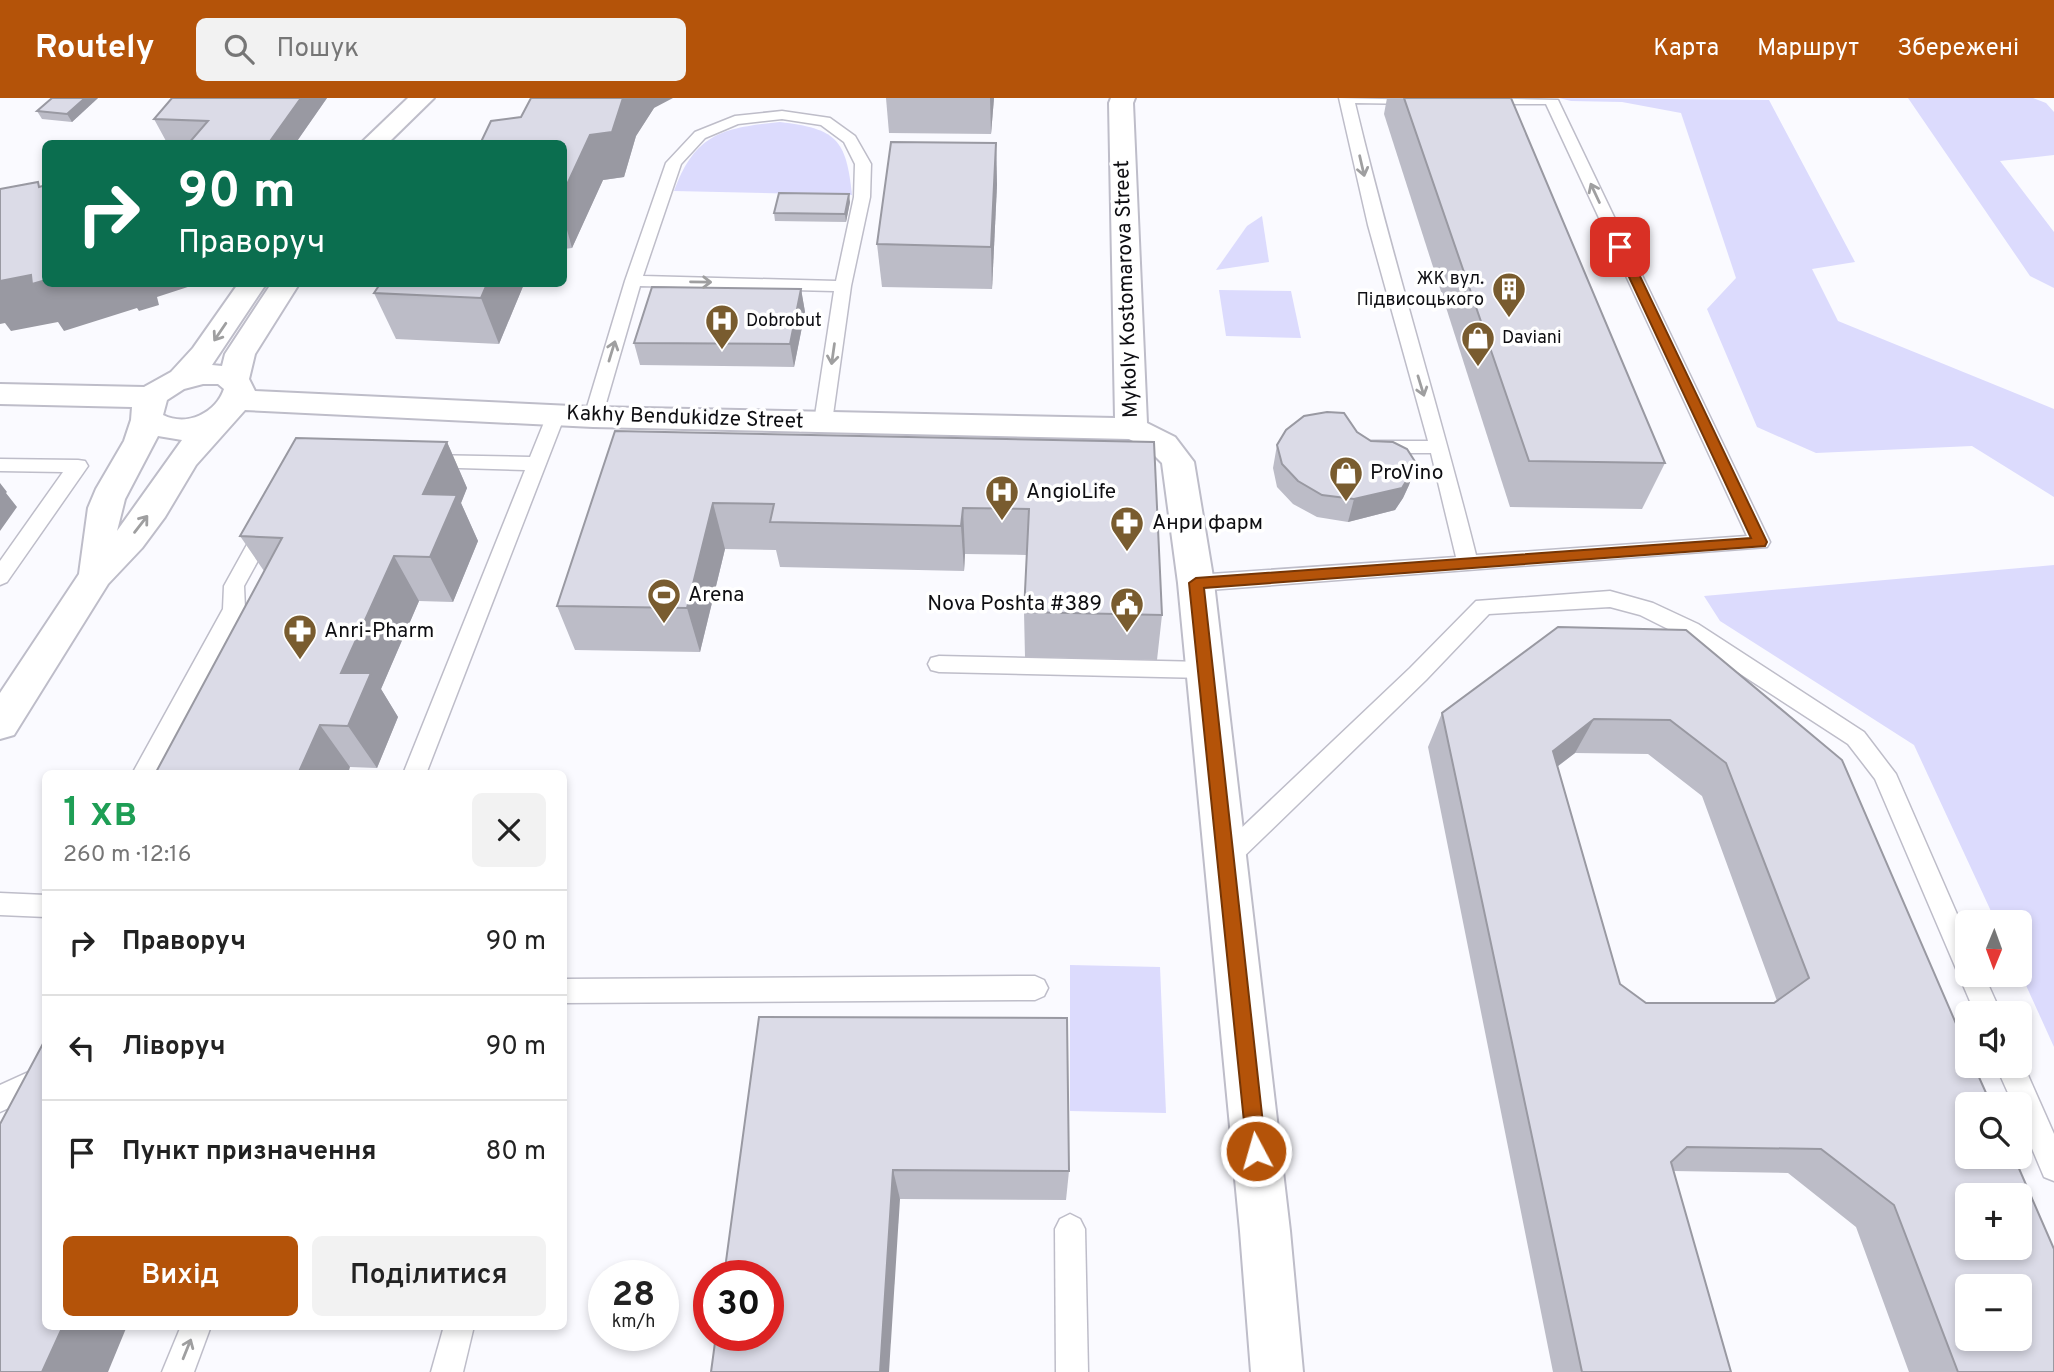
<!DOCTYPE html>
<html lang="uk">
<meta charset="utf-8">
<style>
body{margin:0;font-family:Overpass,sans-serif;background:#f2f2f2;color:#222;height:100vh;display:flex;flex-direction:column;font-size:26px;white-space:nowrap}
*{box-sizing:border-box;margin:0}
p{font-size:23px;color:#767676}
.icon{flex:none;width:38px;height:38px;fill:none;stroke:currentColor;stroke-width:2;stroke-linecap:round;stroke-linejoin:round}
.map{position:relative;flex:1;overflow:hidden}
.side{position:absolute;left:42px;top:672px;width:525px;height:560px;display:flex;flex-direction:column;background:#fff;border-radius:10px;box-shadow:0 4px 10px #0003}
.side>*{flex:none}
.banner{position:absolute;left:42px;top:42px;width:525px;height:147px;border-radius:10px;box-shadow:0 4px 10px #0003;background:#0b6e4f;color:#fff;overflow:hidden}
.needle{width:46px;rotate:181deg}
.tools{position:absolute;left:1955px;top:812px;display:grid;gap:14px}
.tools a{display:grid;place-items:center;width:77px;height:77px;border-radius:10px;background:#fff;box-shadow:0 4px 10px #0003;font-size:35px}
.speed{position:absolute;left:588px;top:1162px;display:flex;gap:14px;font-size:35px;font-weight:700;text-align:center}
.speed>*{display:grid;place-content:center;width:91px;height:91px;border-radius:50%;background:#fff;box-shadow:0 4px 10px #0003;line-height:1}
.speed small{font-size:18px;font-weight:400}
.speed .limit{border:10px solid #d22;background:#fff;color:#111}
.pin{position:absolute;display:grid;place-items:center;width:60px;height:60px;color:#fff;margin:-30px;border-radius:14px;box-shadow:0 4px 10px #0006}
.me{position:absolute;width:77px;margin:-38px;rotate:354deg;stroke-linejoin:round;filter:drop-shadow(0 0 5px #0008)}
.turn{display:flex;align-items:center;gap:24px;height:147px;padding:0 21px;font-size:32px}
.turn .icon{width:91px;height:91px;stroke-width:2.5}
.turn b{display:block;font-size:49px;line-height:60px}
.round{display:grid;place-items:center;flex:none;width:74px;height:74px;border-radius:10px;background:#f2f2f2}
.head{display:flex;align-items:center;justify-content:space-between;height:119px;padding:0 21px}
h1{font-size:42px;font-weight:600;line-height:52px;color:#1e9e55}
.primary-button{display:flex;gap:14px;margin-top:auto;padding:14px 21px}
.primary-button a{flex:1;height:80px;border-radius:10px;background:#b45309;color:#fff;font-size:28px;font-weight:600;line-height:80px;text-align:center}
.primary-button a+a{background:#f2f2f2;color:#222}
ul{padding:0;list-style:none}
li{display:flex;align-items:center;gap:21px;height:105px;padding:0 21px;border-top:2px solid #e0e0e0}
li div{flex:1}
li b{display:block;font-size:26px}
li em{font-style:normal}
header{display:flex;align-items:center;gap:42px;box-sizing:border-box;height:98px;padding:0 35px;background:#b45309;color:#fff}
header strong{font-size:33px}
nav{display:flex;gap:38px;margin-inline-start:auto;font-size:24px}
.search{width:490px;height:63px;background:#f2f2f2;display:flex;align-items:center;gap:18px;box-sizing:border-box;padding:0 24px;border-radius:10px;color:#767676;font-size:26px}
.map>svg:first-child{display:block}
.green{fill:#dcdbfd}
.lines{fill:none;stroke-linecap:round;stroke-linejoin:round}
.service-casing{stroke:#bebdc9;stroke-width:3}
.minor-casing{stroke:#bebdc9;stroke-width:4}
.service{fill:#fff;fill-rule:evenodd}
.minor{fill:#fff;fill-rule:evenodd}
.wall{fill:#bcbcc7;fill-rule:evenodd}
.shaded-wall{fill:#9999a2}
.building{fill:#dbdbe7;stroke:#9999a2;stroke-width:2;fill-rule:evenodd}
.oneway{stroke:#9f9fa0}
.route{fill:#b45309;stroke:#753606;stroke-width:2}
.labels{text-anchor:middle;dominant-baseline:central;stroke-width:7;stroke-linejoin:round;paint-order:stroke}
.far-poi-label{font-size:18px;fill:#0e0e12;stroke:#fff;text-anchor:start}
.street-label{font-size:21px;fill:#0e0e12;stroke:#fff}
.poi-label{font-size:21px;fill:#0e0e12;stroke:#fff;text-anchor:start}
</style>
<header>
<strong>Routely</strong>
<div class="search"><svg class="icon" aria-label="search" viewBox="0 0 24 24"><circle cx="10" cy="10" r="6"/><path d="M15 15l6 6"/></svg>Пошук</div>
<nav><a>Карта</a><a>Маршрут</a><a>Збережені</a></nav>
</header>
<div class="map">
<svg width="2054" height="1274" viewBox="0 0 2054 1274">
<rect width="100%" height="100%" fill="#fafaff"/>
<g class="green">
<polygon points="1559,0 1769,2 1855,164 1812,171 1838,223 2054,311 2054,399 1972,348 1816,355 1757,329 1707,211 1736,180 1681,15 1622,4 1571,3"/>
<polygon points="1908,0 2033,0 2046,5 2054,14 2054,57 2000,63 2054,134 2054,190 2030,178"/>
<path d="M780,24C836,31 846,40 852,97L674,93C695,35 723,30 780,24Z"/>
<polygon points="1262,118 1269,164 1216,172 1247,128"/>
<polygon points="1219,192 1291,193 1301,240 1226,238"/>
<polygon points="2054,467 2054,949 2020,874 2020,824 1996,824 1914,647 1720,523 1704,498"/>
<polygon points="1070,867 1160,869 1166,1015 1070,1013"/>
</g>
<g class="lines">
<g class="service-casing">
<g id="service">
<path d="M1339,0L1424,2L1417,6L1355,5C1391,157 1438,306 1476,457L1747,438L1546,6H1483L1478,5L1477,0L1558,2L1770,444L1767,449L1196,493L1189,490L1186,485L1189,480L1196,477L1456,459L1431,355H1372L1365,353L1363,349L1365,345L1372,343H1428L1368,127Z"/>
<path d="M782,13L830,20L855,38L871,66L870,99L851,188L832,324L830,328H816L814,324L834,193L640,188L602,319L600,323H586L584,319L625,183L666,65L695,34L735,18ZM782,21L821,27L844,44L855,66L854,99L836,183L643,178L681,66L705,40L738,26Z"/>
<polygon points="556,311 565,317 426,676 403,676 525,372 425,369 418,368 415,363 418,358 425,357 530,359 547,317"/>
<polygon points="0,361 78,362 85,363 88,368 7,484 0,487 0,463 63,374 0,373"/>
<polygon points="267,421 274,423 277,428 244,488 245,511 155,676 132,676 223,511 224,488 260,423"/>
<polygon points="1610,493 1653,505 1698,526 1864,634 1896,676 1967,839 1967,877 1984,877 2001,915 1975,915 1875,681 1848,646 1682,538 1640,517 1610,509 1489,516 1426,582 1234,768 1225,771 1216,768 1213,761 1216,754 1410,570 1476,503"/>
<polygon points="939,558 1205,564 1213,566 1216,572 1213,578 1205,580 939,574 931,572 928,566 931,560"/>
<polygon points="0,795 46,797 46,819 0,817"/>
<polygon points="1035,878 1044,882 1048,890 1044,898 1035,902 564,905 564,881"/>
<polygon points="2020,959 2054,1036 2054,1083 2044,1079 2020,1022 2020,1006 2013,1006 1996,968 2020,968"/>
<polygon points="46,966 46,993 0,1014 0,987"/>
<polygon points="1070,1116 1080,1121 1085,1131 1088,1274 1056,1274 1055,1131 1060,1121"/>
<polygon points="181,1228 211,1228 194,1274 162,1274"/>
<polygon points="444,1228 474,1228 463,1274 431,1274"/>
</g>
</g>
<g class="minor-casing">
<g id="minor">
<polygon points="408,0 434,0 387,46 360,46"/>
<path d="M1111,0H1135L1133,5L1147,325L1175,339L1194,364L1214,485L1290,1133L1303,1274H1251L1240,1133L1178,485L1162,365L1147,350L1129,341L593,329L245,312L196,367L165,419L142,450L108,486L14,637L0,641V595L79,476L88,410L96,391L124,343L131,322L132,309L0,306V286L144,289L171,274L193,250L238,186H266L212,267L222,268L225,256L271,186H299L255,256L249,281L255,293L593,309L1115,320L1109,5ZM203,286H218L224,291C216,315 187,329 163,317L167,302L184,291ZM158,338L182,342L117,433L125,401Z"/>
</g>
</g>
<use href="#service" class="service"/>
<use href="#minor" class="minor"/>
</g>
<g class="wall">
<polygon points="52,0 98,0 72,24 42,21 37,13"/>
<polygon points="172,0 327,0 295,46 188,46 190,44 166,43 154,21"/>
<polygon points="886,0 994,0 991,36 889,35"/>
<polygon points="1387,0 1511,0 1665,365 1642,411 1510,409 1384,16"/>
<polygon points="654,10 636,38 624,79 603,82 572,150 564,151 564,46 521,19"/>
<polygon points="996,45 997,87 992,191 882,189 877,146"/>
<polygon points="850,104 846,124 775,123 774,115"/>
<polygon points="524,186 499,246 396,241 374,195"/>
<polygon points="801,191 805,214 794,269 640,267 634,245"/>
<polygon points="615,333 1154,344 1162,517 1157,562 1025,559 1024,514 1027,457 965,456 964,473 780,469 776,452 725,451 700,554 575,552 557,508"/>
<polygon points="1357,334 1371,343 1416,365 1409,387 1403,400 1395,412 1348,424 1317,419 1293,406 1277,389 1273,370 1277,347"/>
<polygon points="447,344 467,390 461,405 478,443 453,504 419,503 381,591 398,619 377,670 350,669 155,676 264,473 240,438"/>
<path d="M1686,532L2054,1274H1909L1856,1129L1788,1075L1673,1073L1731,1274H1553L1428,649L1442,615ZM1575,655L1648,656L1702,698L1777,903L1774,905H1646L1620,886L1557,669Z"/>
<polygon points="759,919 1069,1073 1066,1102 900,1101"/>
</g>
<g class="shaded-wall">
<polygon points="85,0 98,0 72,24 67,16"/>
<polygon points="301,0 327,0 295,46 268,46"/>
<polygon points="623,0 673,0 654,10 636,38 624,79 603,82 572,150 564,121 564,93 590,37"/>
<polygon points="990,0 994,0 991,36"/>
<polygon points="996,45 997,87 992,191 991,149"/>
<polygon points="849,96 850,104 846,124 845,116"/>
<polygon points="0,167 46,182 46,186 197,186 157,199 159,207 139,213 137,210 64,233 58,224 11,233 5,225 0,226"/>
<polygon points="487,186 524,186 499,246 481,200"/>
<polygon points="801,191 805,214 794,269 790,246"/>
<polygon points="447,344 467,390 461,405 478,443 453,504 430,459 423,396"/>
<polygon points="1416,365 1409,387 1403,400 1395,412 1348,424 1354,401"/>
<polygon points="0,385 7,394 6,395 17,409 0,433"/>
<polygon points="713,405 725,451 700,554 687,510"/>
<polygon points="963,410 965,456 964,473 961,428"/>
<polygon points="394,458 419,503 381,591 398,619 377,670 348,628 341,575"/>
<polygon points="1594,621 1575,655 1534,686 1553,653"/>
<polygon points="320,627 350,669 348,676 298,676"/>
<polygon points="893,1072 900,1101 889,1274 880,1274"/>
<polygon points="63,1228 127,1228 108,1274 42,1274"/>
</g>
<g class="building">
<polygon points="52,0 85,0 67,16 37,13"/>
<polygon points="172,0 301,0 268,46 188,46 208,23 154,21"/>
<polygon points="531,0 623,0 612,34 590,37 564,93 564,46 480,46 491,23 521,19"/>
<polygon points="1404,0 1511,0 1665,365 1529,363"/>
<polygon points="891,44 996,45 991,149 877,146"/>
<polygon points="38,84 39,89 46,87 46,182 32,186 31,177 0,183 0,91"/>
<polygon points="779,95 849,96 845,116 774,115"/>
<polygon points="380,186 487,186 481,200 374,195"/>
<polygon points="652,189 801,191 790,246 634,245"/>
<polygon points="1327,314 1344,315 1357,334 1371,343 1393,344 1407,351 1416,365 1410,377 1402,390 1354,401 1322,397 1298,383 1282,366 1277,347 1286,332 1304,318"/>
<polygon points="615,333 1154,344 1162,517 1024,514 1029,411 963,410 961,428 770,424 774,406 713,405 687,510 557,508"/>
<polygon points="296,340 447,344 423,396 457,397 430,459 394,458 341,575 371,575 348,628 320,627 298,676 155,676 282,440 240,438"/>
<path d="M1558,529L1686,532L1842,662L1967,951V968H1974L1991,1006H1967V1059H2014L2054,1151V1274H1958L1894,1107L1821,1051L1687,1049L1671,1064L1731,1274H1582L1442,615ZM1594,621L1670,622L1726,665L1809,880L1774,905H1646L1620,886L1553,653ZM1967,1097H2020V1150H1967ZM1967,1188H2020V1241H1967Z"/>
<polygon points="759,919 1067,920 1069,1073 893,1072 880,1274 711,1274 716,1237 768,1237 768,1178 724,1178"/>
<polygon points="46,940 46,1228 63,1228 42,1274 0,1274 0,1026"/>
</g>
<defs><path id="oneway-shaft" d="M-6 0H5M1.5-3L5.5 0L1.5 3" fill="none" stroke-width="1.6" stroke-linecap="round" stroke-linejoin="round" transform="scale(1.75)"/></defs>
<g class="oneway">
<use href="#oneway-shaft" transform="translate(1362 68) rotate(77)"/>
<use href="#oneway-shaft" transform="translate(1595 95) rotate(-115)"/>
<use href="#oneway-shaft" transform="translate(701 184) rotate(1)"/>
<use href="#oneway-shaft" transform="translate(220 234) rotate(124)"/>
<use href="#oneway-shaft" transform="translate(612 253) rotate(-73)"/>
<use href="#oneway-shaft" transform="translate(833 256) rotate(98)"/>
<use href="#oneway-shaft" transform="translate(1421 288) rotate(73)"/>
<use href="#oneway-shaft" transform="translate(141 426) rotate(-52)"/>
<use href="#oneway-shaft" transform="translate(187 1251) rotate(-68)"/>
</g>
<polygon class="route" points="1616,147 1626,149 1767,444 1765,448 1204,490 1266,1053 1263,1060 1256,1063 1250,1060 1247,1053 1189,485 1196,480 1751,440 1615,149"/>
<defs>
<g id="building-pin" transform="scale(1.75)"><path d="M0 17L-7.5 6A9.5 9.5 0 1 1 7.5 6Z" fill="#795c2f" stroke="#fff"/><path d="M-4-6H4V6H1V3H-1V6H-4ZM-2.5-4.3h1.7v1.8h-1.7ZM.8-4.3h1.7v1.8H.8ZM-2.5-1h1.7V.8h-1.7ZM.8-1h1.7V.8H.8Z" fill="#fff"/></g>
<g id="hospital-pin" transform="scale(1.75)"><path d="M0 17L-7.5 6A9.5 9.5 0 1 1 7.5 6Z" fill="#795c2f" stroke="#fff"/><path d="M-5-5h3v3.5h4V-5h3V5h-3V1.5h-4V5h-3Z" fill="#fff"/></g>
<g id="shop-pin" transform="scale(1.75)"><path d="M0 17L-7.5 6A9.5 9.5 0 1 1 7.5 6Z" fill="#795c2f" stroke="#fff"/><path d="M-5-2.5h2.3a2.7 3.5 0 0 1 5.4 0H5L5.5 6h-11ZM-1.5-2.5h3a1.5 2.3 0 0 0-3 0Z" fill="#fff"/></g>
<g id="pharmacy-pin" transform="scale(1.75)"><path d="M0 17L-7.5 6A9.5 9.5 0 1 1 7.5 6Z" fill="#795c2f" stroke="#fff"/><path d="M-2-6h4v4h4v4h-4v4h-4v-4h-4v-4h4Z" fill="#fff"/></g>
<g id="stadium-pin" transform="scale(1.75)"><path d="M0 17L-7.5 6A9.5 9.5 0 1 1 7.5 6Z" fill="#795c2f" stroke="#fff"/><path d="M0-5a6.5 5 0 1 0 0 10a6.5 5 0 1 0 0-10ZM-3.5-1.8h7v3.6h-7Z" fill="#fff"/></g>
<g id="civic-pin" transform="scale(1.75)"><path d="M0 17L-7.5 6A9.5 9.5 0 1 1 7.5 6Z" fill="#795c2f" stroke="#fff"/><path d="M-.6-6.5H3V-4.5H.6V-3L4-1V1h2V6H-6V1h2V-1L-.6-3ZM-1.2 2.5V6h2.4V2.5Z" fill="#fff"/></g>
</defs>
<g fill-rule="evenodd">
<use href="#building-pin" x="1509" y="191"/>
<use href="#hospital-pin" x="722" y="223"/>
<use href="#shop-pin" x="1478" y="240"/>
<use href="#shop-pin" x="1346" y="375"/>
<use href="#hospital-pin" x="1002" y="394"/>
<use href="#pharmacy-pin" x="1127" y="425"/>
<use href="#stadium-pin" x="664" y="497"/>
<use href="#civic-pin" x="1127" y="506"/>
<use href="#pharmacy-pin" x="300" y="533"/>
</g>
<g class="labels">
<g class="far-poi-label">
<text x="1484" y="181" text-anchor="end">ЖК вул.<tspan x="1484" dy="21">Підвисоцького</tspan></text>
<text x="746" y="223">Dobrobut</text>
<text x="1502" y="240">Daviani</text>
</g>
<g class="street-label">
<text transform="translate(1127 191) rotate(-92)">Mykoly Kostomarova Street</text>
<text transform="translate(685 320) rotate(2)">Kakhy Bendukidze Street</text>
</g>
<g class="poi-label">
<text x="1370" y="375">ProVino</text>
<text x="1026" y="394">AngioLife</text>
<text x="1152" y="425">Анри фарм</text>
<text x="688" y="497">Arena</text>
<text x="1102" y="506" text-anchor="end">Nova Poshta #389</text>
<text x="324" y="533">Anri-Pharm</text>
</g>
</g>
</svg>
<div class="tools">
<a><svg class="needle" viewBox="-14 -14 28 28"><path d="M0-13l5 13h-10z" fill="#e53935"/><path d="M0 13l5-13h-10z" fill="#767676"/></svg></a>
<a><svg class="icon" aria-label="sound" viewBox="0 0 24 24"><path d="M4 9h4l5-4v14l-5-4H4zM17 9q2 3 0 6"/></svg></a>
<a><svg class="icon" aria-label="search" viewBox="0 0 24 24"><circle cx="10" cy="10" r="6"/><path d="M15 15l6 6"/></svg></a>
<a>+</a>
<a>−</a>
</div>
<div class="speed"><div>28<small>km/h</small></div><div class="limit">30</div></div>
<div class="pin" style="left:1620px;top:149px;background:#d93025"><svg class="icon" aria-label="arrive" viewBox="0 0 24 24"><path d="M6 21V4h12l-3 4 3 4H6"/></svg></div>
<svg class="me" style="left:1256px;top:1053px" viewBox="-20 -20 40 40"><circle r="17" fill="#b45309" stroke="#fff" stroke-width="3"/><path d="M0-11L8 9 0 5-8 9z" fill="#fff"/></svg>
<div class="banner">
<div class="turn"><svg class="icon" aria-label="right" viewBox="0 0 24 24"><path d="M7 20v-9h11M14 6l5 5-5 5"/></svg><div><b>90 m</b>Праворуч</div></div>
</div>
<section class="side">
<div class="head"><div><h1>1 хв</h1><p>260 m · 12:16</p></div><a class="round"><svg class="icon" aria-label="close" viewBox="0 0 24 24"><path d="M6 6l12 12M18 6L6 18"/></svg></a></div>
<ul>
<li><svg class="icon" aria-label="right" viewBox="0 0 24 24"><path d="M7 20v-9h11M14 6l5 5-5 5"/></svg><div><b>Праворуч</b></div><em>90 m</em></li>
<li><svg class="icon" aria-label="left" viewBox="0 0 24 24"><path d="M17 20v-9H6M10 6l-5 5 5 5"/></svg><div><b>Ліворуч</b></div><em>90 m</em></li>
<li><svg class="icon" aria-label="arrive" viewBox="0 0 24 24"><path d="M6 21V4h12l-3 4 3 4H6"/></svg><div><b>Пункт призначення</b></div><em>80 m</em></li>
</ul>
<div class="primary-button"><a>Вихід</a><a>Поділитися</a></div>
</section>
</div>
